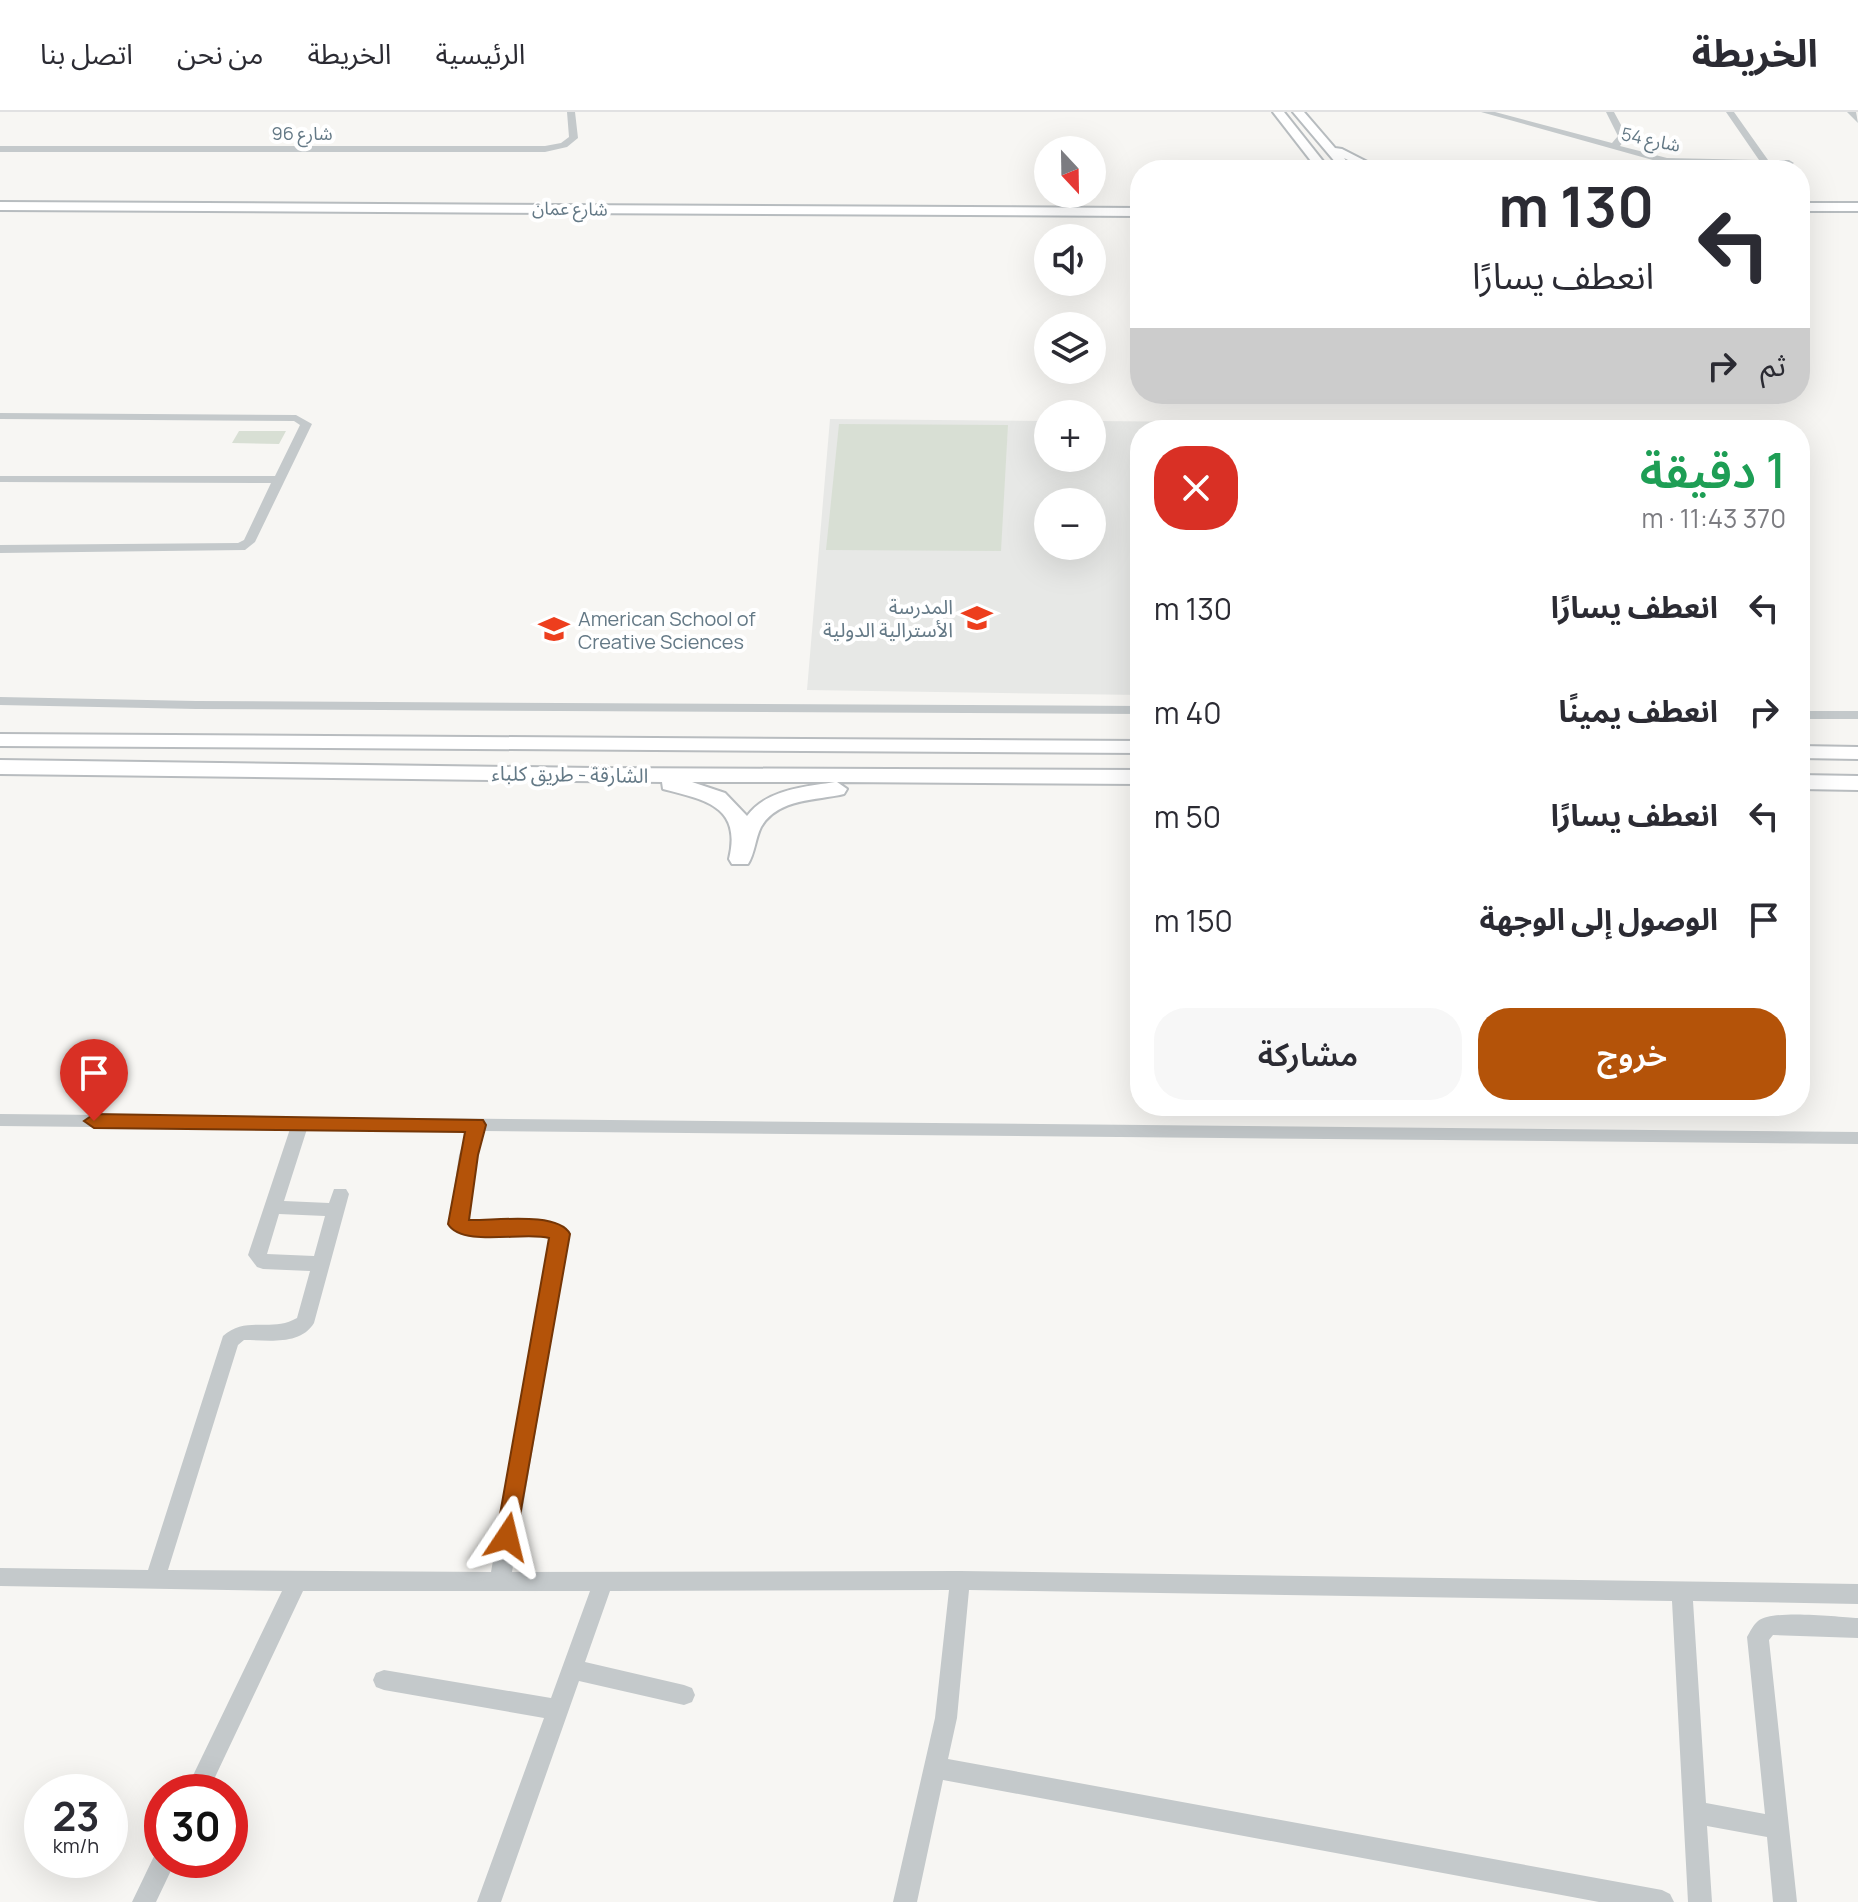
<!DOCTYPE html>
<html lang="ar">
<meta charset="utf-8">
<style>
body{margin:0;font-family:Manrope,"Noto Sans Arabic",sans-serif;background:#f7f7f7;color:#2b2b33;direction:rtl;height:100vh;display:flex;flex-direction:column;font-size:30px;white-space:nowrap}
*{box-sizing:border-box;margin:0}
p{font-size:26px;color:#7c7c81}
.icon{flex:none;width:44px;height:44px;fill:none;stroke:currentColor;stroke-width:2;stroke-linecap:round;stroke-linejoin:round}
.map{position:relative;flex:1;overflow:hidden;direction:ltr}
.panel{position:absolute;left:1130px;top:308px;width:680px;height:696px;display:flex;flex-direction:column;background:#fff;border-radius:32px;box-shadow:0 8px 32px #0002;direction:rtl}
.panel>*{flex:none}
.guide{position:absolute;left:1130px;top:48px;width:680px;height:244px;border-radius:32px;box-shadow:0 8px 32px #0002;direction:rtl;background:#fff;color:#2b2b33;overflow:hidden}
.needle{width:52px;rotate:158deg}
.fabs{position:absolute;left:1034px;top:24px;display:grid;gap:16px}
.fabs a{display:grid;place-items:center;width:72px;height:72px;border-radius:50%;background:#fff;box-shadow:0 8px 32px #0002;font-size:40px}
.speed{position:absolute;left:24px;top:1662px;display:flex;gap:16px;font-size:40px;font-weight:700;text-align:center}
.speed>*{display:grid;place-content:center;width:104px;height:104px;border-radius:50%;background:#fff;box-shadow:0 8px 32px #0002;line-height:1}
.speed small{font-size:20px;font-weight:400}
.speed .limit{border:12px solid #d22;background:#fff;color:#111}
.pin{position:absolute;display:grid;place-items:center;width:68px;height:68px;color:#fff;margin:-82px -34px;border-radius:50% 50% 50% 0;rotate:-45deg;box-shadow:0 0 8px #0007}
.pin .icon{rotate:45deg}
.me{position:absolute;width:88px;margin:-44px;rotate:10deg;stroke-linejoin:round;filter:drop-shadow(0 0 6px #0008)}
.turn{display:flex;align-items:center;gap:28px;height:168px;padding:0 24px;font-size:36px}
.turn .icon{width:104px;height:104px;stroke-width:2.5}
.turn b{display:block;font-size:56px;line-height:68px}
.then{display:flex;align-items:center;height:76px;padding:0 24px;background:#0003;gap:16px;font-size:30px}
.round{display:grid;place-items:center;flex:none;width:84px;height:84px;border-radius:32px;background:#f7f7f7}
.headline{display:flex;align-items:center;justify-content:space-between;height:136px;padding:0 24px}
h1{font-size:48px;font-weight:600;line-height:60px;color:#1e9e55}
.button{display:flex;gap:16px;margin-top:auto;padding:16px 24px}
.button a{flex:1;height:92px;border-radius:32px;background:#b45309;color:#fff;font-size:32px;font-weight:600;line-height:92px;text-align:center}
.button a+a{background:#f7f7f7;color:#2b2b33}
ul{padding:0;list-style:none}
li{display:flex;align-items:center;gap:24px;height:104px;padding:0 24px}
li div{flex:1}
li b{display:block;font-size:30px}
li em{font-style:normal}
header{display:flex;align-items:center;gap:48px;box-sizing:border-box;height:112px;padding:0 40px;background:#fff;border-bottom:2px solid #e1e1e2}
header strong{font-size:38px}
nav{display:flex;gap:44px;margin-inline-start:auto;font-size:28px}
.map>svg:first-child{display:block}
.built{fill:#e7e8e6;fill-rule:evenodd}
.green{fill:#d8dfd4}
.lines{fill:none;stroke-linecap:round;stroke-linejoin:round}
.major-casing{stroke:#b7bcbf;stroke-width:4}
.highway-casing{stroke:#b8bcbf;stroke-width:4}
.minor{fill:#c4c9cb;fill-rule:evenodd}
.major{fill:#fff;fill-rule:evenodd}
.highway{fill:#fff;fill-rule:evenodd}
.route{fill:#b45309;stroke:#753606;stroke-width:2}
.labels{text-anchor:middle;dominant-baseline:central;stroke-width:8;stroke-linejoin:round;paint-order:stroke}
.far-street-label{font-size:18px;fill:#647986;stroke:#fff}
.poi-label{font-size:20px;fill:#647986;stroke:#fff;text-anchor:end}
.street-label{font-size:20px;fill:#647986;stroke:#fff}
</style>
<header>
<strong>الخريطة</strong>
<nav><a>الرئيسية</a><a>الخريطة</a><a>من نحن</a><a>اتصل بنا</a></nav>
</header>
<div class="map">
<svg width="1858" height="1790" viewBox="0 0 1858 1790">
<rect width="100%" height="100%" fill="#f7f6f3"/>
<path class="built" d="M830,307L1048,309V346H1092V309L1322,311L1324,318H1140V583L807,578ZM1048,390H1092V434H1048Z"/>
<g class="green">
<polygon points="839,312 1008,313 1001,439 826,438"/>
<polygon points="239,319 286,319 279,332 232,331"/>
</g>
<g class="lines">
<g class="major-casing">
<g id="major">
<polygon points="1273,0 1284,0 1330,58 1318,58"/>
<polygon points="1293,0 1304,0 1335,36 1342,37 1383,58 1368,58 1344,46 1354,58 1342,58"/>
<polygon points="0,90 1140,96 1140,104 0,98"/>
<rect x="1800" y="91" width="58" height="8"/>
</g>
</g>
<g class="highway-casing">
<g id="highway">
<polygon points="0,622 1140,629 1140,641 0,634"/>
<polygon points="1800,634 1858,635 1858,647 1800,646"/>
<path d="M0,648L593,656L1140,658V672L837,670L847,677L844,682C815,689 778,686 761,715C755,727 755,741 748,752H732L729,747C742,694 705,688 663,677L662,670L0,662ZM692,670H835C804,675 767,677 747,704L725,681Z"/>
<polygon points="1800,663 1858,664 1858,678 1800,677"/>
</g>
</g>
<g class="minor">
<polygon points="567,0 575,0 578,26 567,35 545,40 0,40 0,34 545,34 561,31 569,25"/>
<polygon points="1481,0 1495,0 1612,31 1618,24 1606,0 1614,0 1627,24 1620,34 1667,46 1759,48 1726,0 1734,0 1768,48 1789,48 1794,51 1789,54 1667,52"/>
<polygon points="1847,0 1856,0 1858,11"/>
<polygon points="0,301 296,303 312,312 255,430 245,438 0,441 0,433 238,431 244,428 271,371 0,370 0,364 275,364 300,313 294,309 0,307"/>
<polygon points="0,585 196,589 1140,594 1140,602 196,597 0,593"/>
<rect x="1800" y="599" width="58" height="8"/>
<path d="M0,1002L1858,1020V1032L484,1019L477,1043L467,1108C493,1111 555,1100 569,1122L512,1460L960,1459L1858,1472V1492L1693,1489L1706,1691L1765,1702L1747,1525C1750,1520 1753,1513 1758,1509C1773,1497 1837,1505 1858,1506V1526L1773,1523L1769,1528L1797,1790H1773L1767,1725L1707,1714L1712,1790H1688L1672,1489L969,1478L957,1606L948,1647L1662,1778L1670,1782L1674,1790H1599L943,1668L917,1790H893L935,1606L949,1478L610,1479L585,1550L684,1573L692,1576L695,1583L692,1590L684,1593L579,1569L501,1790H477L544,1606L384,1578L376,1575L373,1568L376,1561L384,1558L551,1586L590,1479H303L208,1680H185L282,1479L0,1474V1456L148,1458L223,1224C247,1203 271,1221 297,1206L310,1159L263,1157L257,1155L248,1143L290,1017L0,1014ZM307,1017L467,1019L459,1043L449,1112L452,1117L467,1123H546L550,1125L491,1460L168,1458L238,1233L244,1228C267,1228 300,1234 314,1211L349,1082L346,1077H334L329,1091L284,1089ZM279,1102L325,1104L314,1144L267,1142Z"/>
<polygon points="162,1737 162,1748 176,1748 156,1790 132,1790 156,1740"/>
</g>
<use href="#major" class="major"/>
<use href="#highway" class="highway"/>
</g>
<path class="route" d="M94,1002L483,1008L486,1013L478,1043L469,1108C493,1109 558,1099 570,1122L515,1432L507,1435L499,1432L496,1425L549,1126C525,1119 462,1136 448,1112L465,1020L94,1016L84,1009Z"/>
<defs>
<g id="school-bare" transform="scale(2.4)"><path d="M0-5L7-2L0 1L-7-2ZM-4 1L0 2.5L4 1V4Q0 6-4 4Z" fill="#ed3e1d" stroke="#fff" stroke-width="2.5" paint-order="stroke"/></g>
</defs>
<g fill-rule="evenodd">
<use href="#school-bare" x="977" y="506"/>
<use href="#school-bare" x="554" y="517"/>
</g>
<g class="labels">
<g class="far-street-label">
<text x="302" y="21">شارع 96</text>
<text transform="translate(1651 27) rotate(12)">شارع 54</text>
<text transform="translate(570 96) rotate(1)">شارع عمان</text>
</g>
<g class="poi-label">
<text x="953" y="494">المدرسة<tspan x="953" dy="23">الأسترالية الدولية</tspan></text>
<text x="578" y="506" text-anchor="start">American School of<tspan x="578" dy="23">Creative Sciences</tspan></text>
</g>
<g class="street-label">
<text transform="translate(570 662) rotate(1)">الشارقة - طريق كلباء</text>
</g>
</g>
</svg>
<div class="fabs">
<a><svg class="needle" viewBox="-14 -14 28 28"><path d="M0-13l5 13h-10z" fill="#e53935"/><path d="M0 13l5-13h-10z" fill="#7c7c81"/></svg></a>
<a><svg class="icon" aria-label="sound" viewBox="0 0 24 24"><path d="M4 9h4l5-4v14l-5-4H4zM17 9q2 3 0 6"/></svg></a>
<a><svg class="icon" aria-label="layers" viewBox="0 0 24 24"><path d="M12 4l9 5-9 5-9-5zM3 14l9 5 9-5"/></svg></a>
<a>+</a>
<a>−</a>
</div>
<div class="speed"><div>23<small>km/h</small></div><div class="limit">30</div></div>
<div class="pin" style="left:94px;top:1009px;background:#d93025"><svg class="icon" aria-label="arrive" viewBox="0 0 24 24"><path d="M6 21V4h12l-3 4 3 4H6"/></svg></div>
<svg class="me" style="left:507px;top:1425px" viewBox="-20 -20 40 40"><path d="M0-17L14 15 0 8-14 15z" fill="#b45309" stroke="#fff" stroke-width="4"/></svg>
<div class="guide">
<div class="turn"><svg class="icon" aria-label="left" viewBox="0 0 24 24"><path d="M17 20v-9H6M10 6l-5 5 5 5"/></svg><div><b>130 m</b>انعطف يسارًا</div></div>
<div class="then">ثم<svg class="icon" aria-label="right" viewBox="0 0 24 24"><path d="M7 20v-9h11M14 6l5 5-5 5"/></svg></div>
</div>
<section class="panel">
<div class="headline"><div><h1>1 دقيقة</h1><p>370 m · 11:43</p></div><a class="round" style="background:#d93025;color:#fff"><svg class="icon" aria-label="close" viewBox="0 0 24 24"><path d="M6 6l12 12M18 6L6 18"/></svg></a></div>
<ul>
<li><svg class="icon" aria-label="left" viewBox="0 0 24 24"><path d="M17 20v-9H6M10 6l-5 5 5 5"/></svg><div><b>انعطف يسارًا</b></div><em>130 m</em></li>
<li><svg class="icon" aria-label="right" viewBox="0 0 24 24"><path d="M7 20v-9h11M14 6l5 5-5 5"/></svg><div><b>انعطف يمينًا</b></div><em>40 m</em></li>
<li><svg class="icon" aria-label="left" viewBox="0 0 24 24"><path d="M17 20v-9H6M10 6l-5 5 5 5"/></svg><div><b>انعطف يسارًا</b></div><em>50 m</em></li>
<li><svg class="icon" aria-label="arrive" viewBox="0 0 24 24"><path d="M6 21V4h12l-3 4 3 4H6"/></svg><div><b>الوصول إلى الوجهة</b></div><em>150 m</em></li>
</ul>
<div class="button"><a>خروج</a><a>مشاركة</a></div>
</section>
</div>
